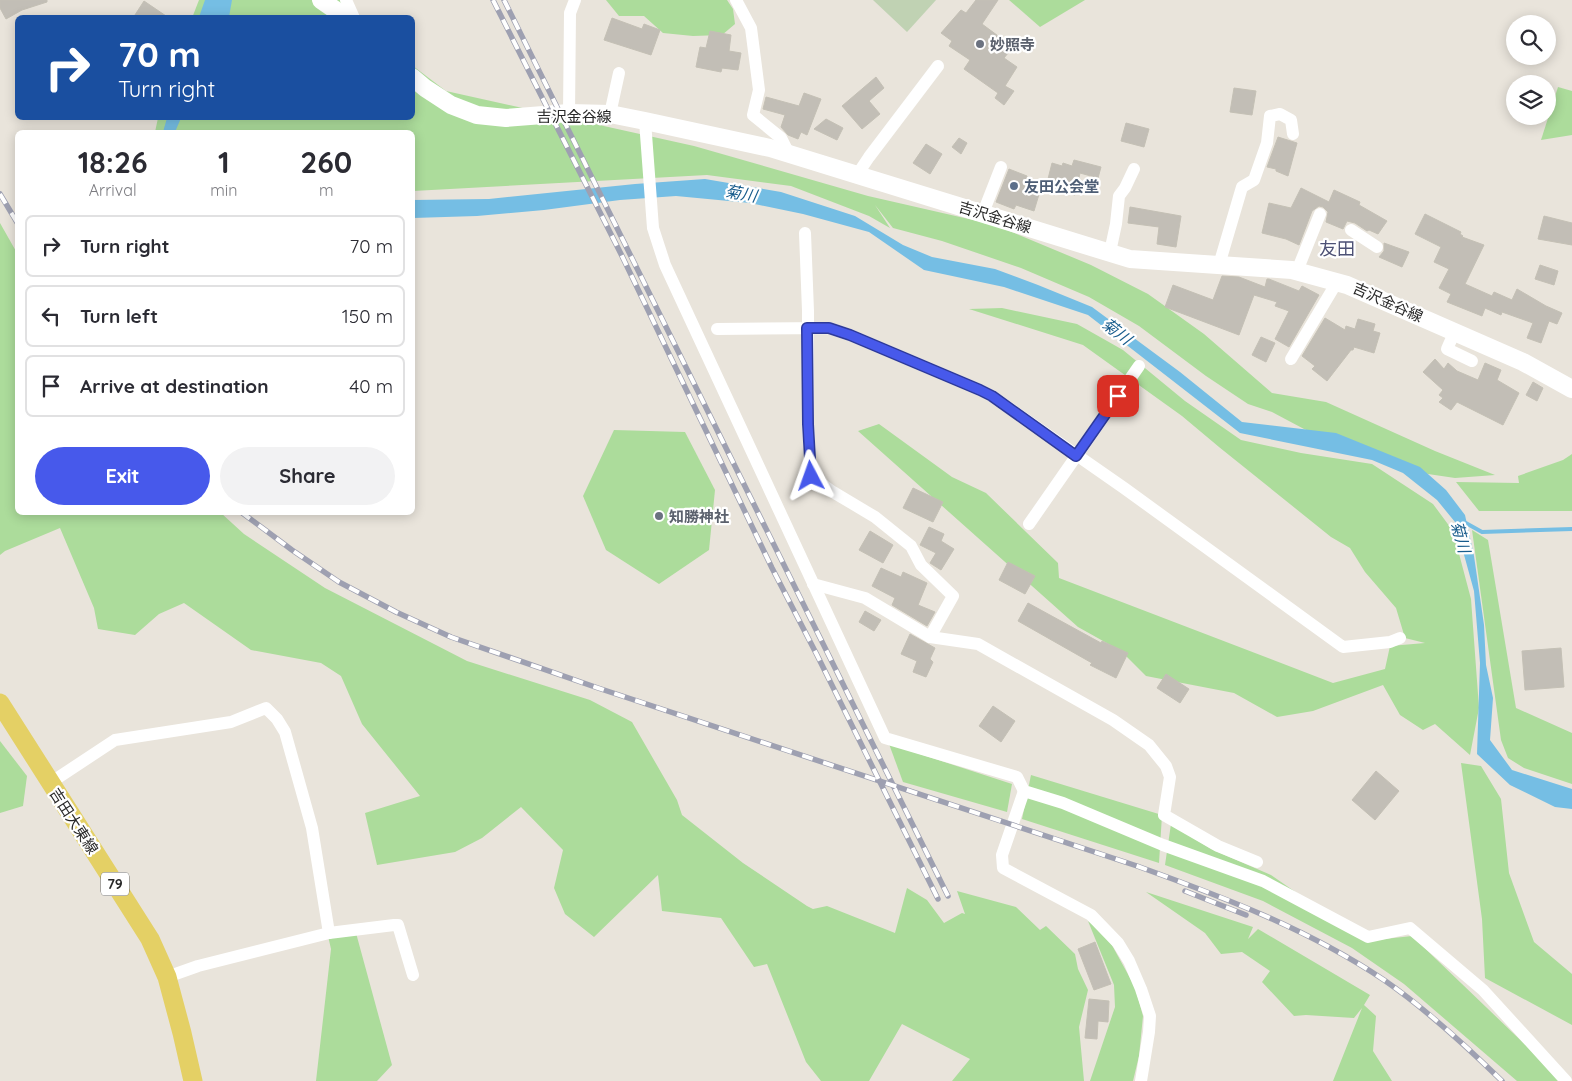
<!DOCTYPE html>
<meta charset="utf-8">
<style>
body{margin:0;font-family:Quicksand,"Noto Sans JP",sans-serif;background:#f2f2f3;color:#2b2b33;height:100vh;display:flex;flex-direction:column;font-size:19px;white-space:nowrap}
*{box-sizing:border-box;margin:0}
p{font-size:16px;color:#7c7c81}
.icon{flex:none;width:28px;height:28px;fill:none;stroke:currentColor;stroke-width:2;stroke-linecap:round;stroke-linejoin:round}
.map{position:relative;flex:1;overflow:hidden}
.sheet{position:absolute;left:15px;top:130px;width:400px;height:385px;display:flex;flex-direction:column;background:#fff;border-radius:8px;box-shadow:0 2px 12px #0003}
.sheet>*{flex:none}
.top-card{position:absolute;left:15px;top:15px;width:400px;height:105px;border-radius:8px;box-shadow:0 2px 12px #0003;background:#1a4fa0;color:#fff;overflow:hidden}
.tools{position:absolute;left:1506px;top:15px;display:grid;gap:10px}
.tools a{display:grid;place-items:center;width:50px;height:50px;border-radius:50%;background:#fff;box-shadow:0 2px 12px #0003;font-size:25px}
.pin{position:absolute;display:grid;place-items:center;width:42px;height:42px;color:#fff;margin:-21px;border-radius:10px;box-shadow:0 2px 8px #0006}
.me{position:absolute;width:55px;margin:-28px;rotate:356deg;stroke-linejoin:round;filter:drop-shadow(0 0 4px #0008)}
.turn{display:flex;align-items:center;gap:18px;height:105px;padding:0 20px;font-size:22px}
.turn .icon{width:65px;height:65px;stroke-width:2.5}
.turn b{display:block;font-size:35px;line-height:42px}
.eta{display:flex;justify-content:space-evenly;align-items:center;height:85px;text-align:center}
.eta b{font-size:30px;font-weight:700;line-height:35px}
.cta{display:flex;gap:10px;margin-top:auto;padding:10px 20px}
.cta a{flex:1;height:58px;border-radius:30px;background:#4759eb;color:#fff;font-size:20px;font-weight:700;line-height:58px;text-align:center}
.cta a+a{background:#f2f2f3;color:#2b2b33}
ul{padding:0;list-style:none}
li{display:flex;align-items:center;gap:15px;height:62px;margin:0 10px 8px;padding:0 10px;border:2px solid #e1e1e2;border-radius:8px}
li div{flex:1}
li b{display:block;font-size:19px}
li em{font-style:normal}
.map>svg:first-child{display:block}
.green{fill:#acdc9b}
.cemetery{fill:#c0d2b3}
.water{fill:#75bee4}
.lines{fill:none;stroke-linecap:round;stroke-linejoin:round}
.stream{stroke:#75bee4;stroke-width:4}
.building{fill:#c2beb6;stroke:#c4c0b5}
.minor{stroke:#fff;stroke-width:12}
.secondary{stroke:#fff;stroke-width:18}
.primary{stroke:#e4d065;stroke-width:19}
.rail-casing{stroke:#9ea0b1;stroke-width:5.5}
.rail{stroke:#fff;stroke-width:4;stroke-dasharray:11;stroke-linecap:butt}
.route-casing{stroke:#2e3a99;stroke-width:12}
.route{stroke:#4759eb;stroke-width:9}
.worship-dot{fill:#6b7280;stroke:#fff;stroke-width:2}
.service-dot{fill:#5c6f8a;stroke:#fff;stroke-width:2}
.labels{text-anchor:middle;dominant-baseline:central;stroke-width:4.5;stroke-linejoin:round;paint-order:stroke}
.shield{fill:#fff;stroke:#686868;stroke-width:1}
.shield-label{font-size:14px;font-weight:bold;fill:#282828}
.worship-label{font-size:15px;font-weight:bold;fill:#5b616d;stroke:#fff;text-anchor:start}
.street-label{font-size:15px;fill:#282828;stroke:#fff}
.service-label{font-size:15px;font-weight:bold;fill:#4e5e75;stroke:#fff;text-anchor:start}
.water-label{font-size:16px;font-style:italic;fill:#185c8c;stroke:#fff}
.quarter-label{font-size:18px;fill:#4d5175;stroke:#fff}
</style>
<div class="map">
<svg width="1572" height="1081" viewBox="0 0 1572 1081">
<rect width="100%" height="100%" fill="#e9e4db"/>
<g class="green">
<polygon points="199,0 345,0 354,18 192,18"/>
<polygon points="606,0 727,0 733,9 735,24 722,35 693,36 663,33 644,16 619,16"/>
<polygon points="1009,0 1085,0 1040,27"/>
<polygon points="413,66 446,91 694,146 868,196 995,225 1091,265 1148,294 1204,334 1272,393 1326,402 1435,451 1495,475 1455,478 1428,474 1355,450 1304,429 1272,412 1248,404 1206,376 1139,326 1089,297 1021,268 942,241 893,228 875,205 890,228 869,216 791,186 707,175 413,191 412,132 155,132 158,118 412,118"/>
<polygon points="1558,87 1572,91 1572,135 1541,140"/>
<polygon points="0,223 17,253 18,512 221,513 244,534 325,588 467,661 590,700 632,722 677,800 682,815 743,863 807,906 813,909 827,906 895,933 907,888 927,900 944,923 962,913 965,914 957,891 1016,907 1040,930 1046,926 1075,954 1078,969 1088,990 1079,1027 1084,1081 952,1081 970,1059 902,1024 869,1081 821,1081 806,1062 767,964 754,967 721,918 662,911 658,875 594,937 565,914 554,888 563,850 521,807 482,838 455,852 377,865 365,813 420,796 362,724 341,676 321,663 251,650 184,603 159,614 135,635 98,629 94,608 60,528 5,551 0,555"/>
<polygon points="1002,308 1077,324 1123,350 1185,401 1241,440 1301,453 1372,464 1433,504 1453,531 1471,599 1479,708 1470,755 1435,724 1423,730 1400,715 1383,685 1313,711 1277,717 1234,693 1146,676 1121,651 1078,627 858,431 879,424 952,477 986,493 1058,563 1059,578 1333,683 1385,669 1390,646 1425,643 1405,638 1396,608 1365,572 1350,548 1331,537 1219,447 1182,416 1083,345 969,309"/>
<polygon points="614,430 685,432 715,490 709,550 659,584 606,550 583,496"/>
<polygon points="1572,454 1572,511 1479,511 1456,482 1519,483 1518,476 1563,460"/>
<polygon points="1472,530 1488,540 1516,708 1572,733 1572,784 1524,768 1508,758 1501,740"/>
<polygon points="0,741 27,776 23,806 0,813"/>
<polygon points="889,744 1012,784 1007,812 903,782"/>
<polygon points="1461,763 1481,766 1501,799 1509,873 1534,942 1572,974 1572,1025 1485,978 1482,919"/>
<polygon points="1031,775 1162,815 1159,863 1022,819"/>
<polygon points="1171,824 1211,849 1271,875 1366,941 1412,936 1536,1055 1559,1081 1517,1081 1404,984 1352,948 1263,901 1165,865"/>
<polygon points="1146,892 1253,927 1248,939 1258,929 1370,995 1364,1005 1376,1016 1373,1051 1392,1081 1333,1081 1362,1008 1354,1018 1306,1015 1294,1016 1262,982 1270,971 1242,952 1221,954 1205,933"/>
<polygon points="1088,921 1108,938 1135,987 1143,1016 1139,1056 1133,1081 1090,1081 1115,1007 1114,985"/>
<polygon points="356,933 392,1065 377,1081 316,1081 331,949 328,936"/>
</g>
<polygon class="cemetery" points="873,0 936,0 907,32"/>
<g class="water">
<polygon points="205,0 232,0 229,17 199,17"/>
<polygon points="167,118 181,118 175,132 163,132"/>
<polygon points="705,179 781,192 855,216 903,245 932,257 995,269 1038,285 1092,307 1180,372 1242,422 1336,433 1420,467 1446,490 1465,515 1474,556 1484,625 1486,665 1493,698 1490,740 1512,770 1572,789 1572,809 1555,807 1510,785 1477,754 1480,663 1474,591 1455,522 1437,500 1403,473 1372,460 1240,433 1088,315 1004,287 924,270 869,232 803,214 750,203 676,196 620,200 544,210 477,216 413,218 412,200 489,199 635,184"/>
</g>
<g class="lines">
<polyline class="stream" points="1464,522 1482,532 1572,529"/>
</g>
<g class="building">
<polygon points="0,0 47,0 47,2 22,10 6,19 0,8"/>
<polygon points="976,0 998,0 982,24 1013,47 1004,58 1017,67 1005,86 1014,91 1004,105 995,98 998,93 964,69 970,60 949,46 952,41 941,33 961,10 966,13"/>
<polygon points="144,1 169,18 133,18"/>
<polygon points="612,18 642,29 644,24 660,30 651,55 604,40"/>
<polygon points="710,31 731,35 729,51 741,53 738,70 722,68 721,72 696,67 700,47 706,48"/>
<polygon points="876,77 884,88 869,101 880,114 862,129 842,106"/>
<polygon points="1234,88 1256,91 1252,115 1230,112"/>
<polygon points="804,93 821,99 807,135 801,132 798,139 788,135 781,127 785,115 763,109 766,97 799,106"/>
<polygon points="826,119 843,128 837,140 814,129"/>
<polygon points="1126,123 1149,129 1144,147 1121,141"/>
<polygon points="1278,137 1297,143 1288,176 1276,171 1276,169 1267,167"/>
<polygon points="959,138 967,143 961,154 952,147"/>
<polygon points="926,144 942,154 930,174 913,163"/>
<polygon points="1074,160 1101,167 1098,178 1080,173 1075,195 1046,187 1052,163 1062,166 1063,163 1072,166"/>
<polygon points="1009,169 1027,176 1024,186 1040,191 1034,211 1016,205 1014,209 996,202"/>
<polygon points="1301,188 1329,202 1334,190 1360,202 1359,205 1387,221 1378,234 1369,230 1367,231 1355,223 1347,221 1343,229 1326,222 1328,212 1323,207 1319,206 1312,211 1299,245 1286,239 1262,233 1269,203 1291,208"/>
<polygon points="1130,207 1181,216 1176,247 1157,244 1159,227 1128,223"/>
<polygon points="1425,214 1461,232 1460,234 1463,236 1462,237 1484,245 1465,284 1492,296 1494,292 1512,300 1517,289 1546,306 1562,313 1557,324 1549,321 1541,343 1527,338 1533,323 1502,312 1501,315 1485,308 1482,316 1447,302 1451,294 1439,288 1449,269 1434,262 1441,247 1415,234"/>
<polygon points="1544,216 1572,223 1572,245 1538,239"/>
<polygon points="1384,243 1409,252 1402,267 1379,257 1384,251"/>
<polygon points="1540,265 1558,271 1554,285 1535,279"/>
<polygon points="1222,276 1239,277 1265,287 1267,279 1269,279 1299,291 1302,286 1319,295 1289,347 1275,339 1289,311 1275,306 1277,302 1254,295 1239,335 1165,307 1173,285 1213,300"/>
<polygon points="1325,318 1345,330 1346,326 1355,329 1358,319 1375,324 1373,331 1380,333 1374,353 1354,347 1353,350 1351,350 1327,381 1312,369 1315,366 1302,356"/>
<polygon points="1261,337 1275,343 1266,362 1252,355"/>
<polygon points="1435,359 1444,369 1448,363 1457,371 1478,380 1485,363 1501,370 1497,380 1519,393 1503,425 1457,402 1451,410 1439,402 1443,398 1439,395 1443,390 1423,372"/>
<polygon points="1533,382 1543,388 1537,401 1526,395"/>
<polygon points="913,488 943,502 933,522 903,508"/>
<polygon points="929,527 944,534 941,541 954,549 941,570 930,563 936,553 920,545"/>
<polygon points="870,531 893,545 883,563 859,550"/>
<polygon points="1008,562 1035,576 1025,594 999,580"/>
<polygon points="881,568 901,577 903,572 927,583 918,605 935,612 927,626 892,605 895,598 872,586"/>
<polygon points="1028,603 1101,643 1102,641 1128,653 1116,678 1090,665 1092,663 1018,621"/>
<polygon points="865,611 881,620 874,631 859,622"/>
<polygon points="910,634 935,648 930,659 933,662 926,677 913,672 917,661 901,654"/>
<polygon points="1561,648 1564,687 1525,690 1522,651"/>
<polygon points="1166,674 1189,689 1180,703 1157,688"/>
<polygon points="993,706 1015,721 1001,742 979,726"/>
<polygon points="1376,771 1399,791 1375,820 1352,800"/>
<polygon points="1095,942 1111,984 1094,990 1078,949"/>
<polygon points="1089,999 1109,1001 1108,1022 1098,1021 1097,1039 1085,1038"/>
</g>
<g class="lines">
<g class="minor">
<polyline points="346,0 354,18"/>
<polyline points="736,0 751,28 759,90 753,115 781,138 789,154"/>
<polyline points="569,113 570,13 575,0"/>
<polyline points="610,114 619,73"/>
<polyline points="645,121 653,228 665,265 885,738 1017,777 1024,791 1063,803 1163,845 1263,881 1368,937 1410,928 1483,990 1566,1081"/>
<polyline points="857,175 869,157 938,66"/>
<polyline points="983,213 1001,167"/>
<polyline points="1351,230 1377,247"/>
<polyline points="805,233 808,311 808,424 811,476 833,492 875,517 911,546 921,565 953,596 930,637"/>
<polyline points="1110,252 1116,224 1119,196 1125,188 1134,169"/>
<polyline points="1219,265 1242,187 1254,180 1267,143 1270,116 1280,114 1291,120 1293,134"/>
<polyline points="1297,271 1320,214"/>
<polyline points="717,329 829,328 850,335 980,390 992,396 1124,488 1343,647 1390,642 1400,638"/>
<polyline points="1455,331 1447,349 1472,361"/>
<polyline points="1291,359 1337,282"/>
<polyline points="1029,524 1139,366"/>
<polyline points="813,584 865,598 930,637 978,644 1113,720 1149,745 1166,766 1170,777 1164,815 1218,846 1257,862"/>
<polyline points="50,783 115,740 231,722 266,708 277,719 285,732 312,828 329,933"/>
<polyline points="1024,791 1002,855 1003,868 1091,915 1118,943 1129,961 1141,989 1150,1016 1149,1032 1141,1081"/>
<polyline points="167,977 198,966 329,933 394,925 398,925 413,975"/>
</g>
<g class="secondary">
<polyline points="321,0 347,18"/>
<polyline points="412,77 425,88 451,105 477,115 506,118 569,113 610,114 645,121 770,148 1130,259 1292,270 1347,285 1523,362 1572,389"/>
</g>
<polyline class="primary" points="0,703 150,939 167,977 182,1033 193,1081"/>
<g class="rail-casing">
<g id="rail">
<polyline points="493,0 622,256 772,568 817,655 938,899"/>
<polyline points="504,0 948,896"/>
<polyline points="0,194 18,224"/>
<path d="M241,512L292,550L339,582L396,612L451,637L598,688L1137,866C1223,897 1308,929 1384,980C1426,1009 1465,1045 1502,1081"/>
<polyline points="1185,891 1246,915"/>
</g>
</g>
<use href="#rail" class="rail"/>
</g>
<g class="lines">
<g class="route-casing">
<polyline id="route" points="811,476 808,424 807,328 829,328 850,335 980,390 992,396 1076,456 1118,396"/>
</g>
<use href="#route" class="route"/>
</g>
<g class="worship-dot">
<circle cx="980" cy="44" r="5"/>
<circle cx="659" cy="516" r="5"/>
</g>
<circle class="service-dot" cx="1014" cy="186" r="5"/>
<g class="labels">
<rect class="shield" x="101" y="872.5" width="28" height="23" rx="4"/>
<g class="shield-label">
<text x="115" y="884">79</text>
</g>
<g class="worship-label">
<text x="990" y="44">妙照寺</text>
<text x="669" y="516">知勝神社</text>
</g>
<g class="street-label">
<text x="574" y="116">吉沢金谷線</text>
<text transform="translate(995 217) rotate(17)">吉沢金谷線</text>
<text transform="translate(1388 302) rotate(24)">吉沢金谷線</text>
<text transform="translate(74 821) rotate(57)">吉田大東線</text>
</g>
<g class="service-label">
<text x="1024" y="186">友田公会堂</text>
</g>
<g class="water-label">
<text transform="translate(741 193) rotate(10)">菊川</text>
<text transform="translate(1117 331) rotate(38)">菊川</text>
<text transform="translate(1461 537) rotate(75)">菊川</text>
</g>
<g class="quarter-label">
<text x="1337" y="248">友田</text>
</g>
</g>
</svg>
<div class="tools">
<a><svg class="icon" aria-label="search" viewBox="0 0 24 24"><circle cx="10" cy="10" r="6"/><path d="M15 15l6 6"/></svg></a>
<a><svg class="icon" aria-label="layers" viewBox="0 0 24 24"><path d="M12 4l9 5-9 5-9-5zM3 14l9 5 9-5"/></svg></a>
</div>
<div class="pin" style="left:1118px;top:396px;background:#d93025"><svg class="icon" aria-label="arrive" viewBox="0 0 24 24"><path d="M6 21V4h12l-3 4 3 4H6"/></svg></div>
<svg class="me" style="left:811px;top:476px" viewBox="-20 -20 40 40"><path d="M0-17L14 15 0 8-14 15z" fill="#4759eb" stroke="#fff" stroke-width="4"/></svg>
<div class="top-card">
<div class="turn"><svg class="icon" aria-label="right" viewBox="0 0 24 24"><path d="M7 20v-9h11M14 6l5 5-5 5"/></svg><div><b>70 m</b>Turn right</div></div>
</div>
<section class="sheet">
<div class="eta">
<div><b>18:26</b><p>Arrival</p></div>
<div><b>1</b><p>min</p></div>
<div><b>260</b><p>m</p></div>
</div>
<ul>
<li><svg class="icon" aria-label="right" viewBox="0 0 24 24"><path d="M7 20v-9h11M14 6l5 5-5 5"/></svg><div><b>Turn right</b></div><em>70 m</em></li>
<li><svg class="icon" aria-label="left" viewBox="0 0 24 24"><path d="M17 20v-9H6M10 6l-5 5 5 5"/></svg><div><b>Turn left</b></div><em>150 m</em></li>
<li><svg class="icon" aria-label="arrive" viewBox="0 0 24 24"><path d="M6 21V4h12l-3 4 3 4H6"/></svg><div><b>Arrive at destination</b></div><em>40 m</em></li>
</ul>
<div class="cta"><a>Exit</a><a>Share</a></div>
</section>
</div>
